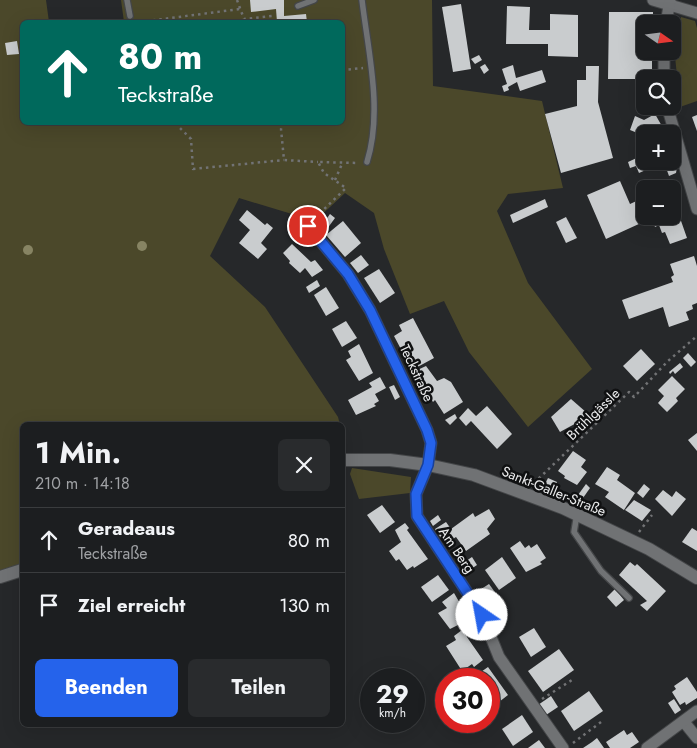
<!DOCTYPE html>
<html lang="de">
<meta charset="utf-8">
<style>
body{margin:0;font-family:Jost,sans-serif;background:#292b2d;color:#f1f3f6;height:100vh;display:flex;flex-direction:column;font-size:19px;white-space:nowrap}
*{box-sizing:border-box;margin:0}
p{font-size:16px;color:#a0a2a5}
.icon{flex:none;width:28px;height:28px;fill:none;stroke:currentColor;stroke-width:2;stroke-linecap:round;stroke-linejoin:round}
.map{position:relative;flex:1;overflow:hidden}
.drawer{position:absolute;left:20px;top:422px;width:325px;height:305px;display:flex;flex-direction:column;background:#1c1e20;border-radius:8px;box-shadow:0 5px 20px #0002,0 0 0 1px #3a3c3e}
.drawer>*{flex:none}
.guide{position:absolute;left:20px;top:20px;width:325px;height:105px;border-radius:8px;box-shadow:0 5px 20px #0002,0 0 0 1px #3a3c3e;background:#00695c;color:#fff;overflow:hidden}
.needle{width:32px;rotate:104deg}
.controls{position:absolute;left:636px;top:15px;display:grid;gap:10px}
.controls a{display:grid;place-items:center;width:45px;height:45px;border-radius:8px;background:#1c1e20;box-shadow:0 5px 20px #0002,0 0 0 1px #3a3c3e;font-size:25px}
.speed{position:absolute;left:360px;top:668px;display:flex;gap:10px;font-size:25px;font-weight:700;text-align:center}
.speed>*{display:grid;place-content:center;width:65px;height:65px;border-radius:50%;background:#1c1e20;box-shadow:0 5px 20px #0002,0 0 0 1px #3a3c3e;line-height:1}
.speed small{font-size:12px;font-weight:400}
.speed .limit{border:8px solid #d22;background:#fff;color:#111}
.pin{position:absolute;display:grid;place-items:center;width:42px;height:42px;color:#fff;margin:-21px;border:2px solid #fff;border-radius:50%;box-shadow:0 1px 5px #0007}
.me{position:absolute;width:55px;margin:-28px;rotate:327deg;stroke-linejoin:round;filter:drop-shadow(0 0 4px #0008)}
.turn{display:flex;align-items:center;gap:18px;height:105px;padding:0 15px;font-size:22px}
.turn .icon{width:65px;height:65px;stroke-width:2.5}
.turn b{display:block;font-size:35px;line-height:42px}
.round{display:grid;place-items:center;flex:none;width:52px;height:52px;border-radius:8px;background:#292b2d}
.summary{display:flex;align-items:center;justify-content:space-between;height:85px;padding:0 15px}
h1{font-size:30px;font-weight:700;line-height:38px}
.button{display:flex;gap:10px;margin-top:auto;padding:10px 15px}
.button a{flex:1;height:58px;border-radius:8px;background:#2563eb;color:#fff;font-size:20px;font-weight:700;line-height:58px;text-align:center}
.button a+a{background:#292b2d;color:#f1f3f6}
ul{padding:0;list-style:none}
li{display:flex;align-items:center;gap:15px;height:65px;padding:0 15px;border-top:1px solid #3a3c3e}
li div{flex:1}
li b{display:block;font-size:19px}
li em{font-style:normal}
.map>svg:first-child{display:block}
.green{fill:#4b482a}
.building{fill:#c9ccce}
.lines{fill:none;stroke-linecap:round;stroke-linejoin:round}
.lane-casing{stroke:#444648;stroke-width:8}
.street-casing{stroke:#444648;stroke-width:13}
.secondary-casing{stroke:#444648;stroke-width:14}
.path{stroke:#727375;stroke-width:2.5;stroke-dasharray:2.5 4;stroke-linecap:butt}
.lane{stroke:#707274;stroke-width:5.5}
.street{stroke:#707274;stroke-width:11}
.secondary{stroke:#707274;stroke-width:12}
.tree{fill:#878463}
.route-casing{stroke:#184099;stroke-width:12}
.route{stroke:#2563eb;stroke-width:9}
.labels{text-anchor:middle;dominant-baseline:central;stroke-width:5;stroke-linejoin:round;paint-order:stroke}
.street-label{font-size:14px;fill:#ecedee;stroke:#101112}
</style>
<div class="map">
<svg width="697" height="748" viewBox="0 0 697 748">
<rect width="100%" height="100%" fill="#26282a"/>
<g class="green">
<polygon points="0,0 46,0 49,22 22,22 22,122 342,122 342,22 124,22 121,0 432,0 433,86 542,101 563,188 508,194 497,211 528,283 592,369 528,427 469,352 444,301 410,314 384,249 374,213 345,193 315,221 239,198 210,256 265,307 338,417 340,425 22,425 22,570 0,577"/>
<polygon points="681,17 695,21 697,28 697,101 680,107 675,56"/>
<polygon points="352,468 411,477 410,493 359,499 350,474"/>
</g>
<g class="building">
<polygon points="250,0 284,0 284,16 306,14 307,22 277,22 276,9 251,12"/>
<polygon points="461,4 471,69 453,72 442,7"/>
<polygon points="507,6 530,7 529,30 550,30 550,14 578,15 578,57 548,56 548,44 506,44"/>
<polygon points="609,12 653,12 653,24 645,24 645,51 652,51 652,79 608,79"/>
<polygon points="17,41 19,54 7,55 5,43"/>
<polygon points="479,55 482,60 475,64 471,59"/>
<polygon points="485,64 489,70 484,74 480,67"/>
<polygon points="513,65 516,78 542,70 546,82 520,91 517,82 508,87 509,90 504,92 502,86 507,84 502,69"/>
<polygon points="586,66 599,66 598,102 613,158 561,173 545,114 577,106 577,80 586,80"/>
<polygon points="655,114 663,128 660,130 662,134 645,134 645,161 672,161 673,152 677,167 676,173 669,176 664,162 639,173 636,166 630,168 628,162 643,155 637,142 639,137 635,132 630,130 635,116 644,120"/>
<polygon points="697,115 697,131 692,117"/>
<polygon points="620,181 630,204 645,197 645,216 668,216 670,221 680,218 687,238 670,244 665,232 662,233 659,225 655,227 652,218 606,239 587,195"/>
<polygon points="545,199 548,207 513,223 510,215"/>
<polygon points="247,210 265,225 267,223 273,228 261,243 267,249 258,259 239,243 250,230 239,220"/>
<polygon points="330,214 335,218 327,229 322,225"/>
<polygon points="566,217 577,238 566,243 556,222"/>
<polygon points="343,221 361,243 345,257 326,235"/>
<polygon points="292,244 311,262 315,260 323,270 312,277 305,268 300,273 289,263 290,261 283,253"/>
<polygon points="361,255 369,265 358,273 350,263"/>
<polygon points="694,256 697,266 697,303 692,305 693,309 686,312 689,320 669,327 663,307 629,319 622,300 673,282 671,277 674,275 670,264"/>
<polygon points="379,269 395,293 380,303 364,278"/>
<polygon points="317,280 320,286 309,293 306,287"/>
<polygon points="326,287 339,308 326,316 314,295"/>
<polygon points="413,318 434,358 412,370 394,336 402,331 399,325"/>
<polygon points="346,321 357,338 342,347 332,329"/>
<polygon points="359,344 373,373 359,381 346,360 351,357 348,351"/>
<polygon points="641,349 655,364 637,381 623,366"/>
<polygon points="688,353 696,362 691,367 683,358"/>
<polygon points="680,363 683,367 675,374 673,371 670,374 669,372"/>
<polygon points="426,366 437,381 444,378 451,382 463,402 444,414 435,400 433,402 429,396 422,381 417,384 411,373"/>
<polygon points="672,376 685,389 676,398 678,401 667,412 658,403 664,396 658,390"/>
<polygon points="380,377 386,388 375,394 379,401 374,404 376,406 356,415 348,400 372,387 369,383"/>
<polygon points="394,385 400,397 395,400 389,387"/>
<polygon points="571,399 587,413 580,421 560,432 551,417"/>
<polygon points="487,406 512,434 497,449 471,421 466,426 459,418 468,408 476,416"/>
<polygon points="455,414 457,418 450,425 445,420"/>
<polygon points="697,433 697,451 688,440"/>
<polygon points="573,451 586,460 581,467 587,472 577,485 564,478 565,476 558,471"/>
<polygon points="607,467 620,475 617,480 635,493 624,510 605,497 609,492 595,484"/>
<polygon points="548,478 557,482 554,488 545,484"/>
<polygon points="586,484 590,488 583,498 578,495"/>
<polygon points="644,484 650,489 643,498 637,493"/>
<polygon points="663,490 672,497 676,491 686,499 672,516 655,499"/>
<polygon points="634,500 651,510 642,521 625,510"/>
<polygon points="382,505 395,522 380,533 367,515"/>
<polygon points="489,509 495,519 487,529 490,534 466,551 456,537 445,544 435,529 446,522 451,529 473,513 475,517"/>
<polygon points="438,515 441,520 433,526 430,521"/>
<polygon points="405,523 409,528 407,530 428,559 414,568 413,566 407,570 399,559 396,561 389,551 401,542 395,530"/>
<polygon points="692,528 697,531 697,551 682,542"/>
<polygon points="520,541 525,548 529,545 531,548 537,544 546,558 540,562 542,564 526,572 510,548"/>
<polygon points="472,557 477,565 465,573 460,565"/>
<polygon points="502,557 516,578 499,590 485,570"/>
<polygon points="630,562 635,566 637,564 666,591 647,611 640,605 647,601 619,575"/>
<polygon points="438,575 449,590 432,602 421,587"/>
<polygon points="489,584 497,595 486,602 478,591"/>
<polygon points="615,589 624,600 616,607 607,597"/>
<polygon points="454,593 468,617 462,620 464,622 450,629 438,613 447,608 442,602"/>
<polygon points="534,628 546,647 531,657 519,637"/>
<polygon points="462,630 483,660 474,667 472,664 462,671 446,646 456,640 454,636"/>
<polygon points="559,649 574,670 543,692 528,671"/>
<polygon points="488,667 508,695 499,702 496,699 489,704 489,679 477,679 480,676 478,674"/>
<polygon points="687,677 697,692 697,698 686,705 685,702 680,705 672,692 676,689 674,686"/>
<polygon points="589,691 603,711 574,731 561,711"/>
<polygon points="551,696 558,707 546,715 538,705"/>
<polygon points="674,699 681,710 675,714 668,703"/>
<polygon points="522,715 533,732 513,746 502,729"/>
<polygon points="624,730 627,735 632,732 639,742 630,748 610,748 606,742"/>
<polygon points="597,738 604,748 583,748 592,742"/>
<polygon points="539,740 545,748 528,748"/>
</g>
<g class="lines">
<g class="lane-casing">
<g id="lane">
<polyline points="127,0 130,16"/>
<path d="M362,0C368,51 383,111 367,162"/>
<polyline points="298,6 314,0"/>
<polyline points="577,514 574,532 601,571 629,598"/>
</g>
</g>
<g class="street-casing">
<g id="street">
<polyline points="653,0 697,13"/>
<polyline points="666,24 670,0"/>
<polyline points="664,51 664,79"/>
<polyline points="667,106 697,209"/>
<polyline points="308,226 348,274 370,310 427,430 431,443 428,465 416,494 417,516 482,615 499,657 563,748"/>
<polyline points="684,722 697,738"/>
<polyline points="647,748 697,711"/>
</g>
</g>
<g class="secondary-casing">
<g id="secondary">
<polyline points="342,460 390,460 428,465 474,475 563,508 649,549 697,578"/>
<polyline points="0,577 22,570"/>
</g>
</g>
<g class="path">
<polyline points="237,0 244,19 272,16 273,22"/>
<polyline points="140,22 240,9"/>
<polyline points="342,70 363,68"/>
<polyline points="179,122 179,127 191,139 193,169 284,160"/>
<polyline points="283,122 281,129 284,160 318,162"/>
<polyline points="335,180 342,164"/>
<polyline points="315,218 346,188 324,173 318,162 358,163"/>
<polyline points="534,483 629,392 634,397 668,361 697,336"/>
<polyline points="639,532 652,515"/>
<polyline points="471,632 476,628"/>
<polyline points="542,699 572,680"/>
<polyline points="573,743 601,722"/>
</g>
<use href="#lane" class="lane"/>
<use href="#street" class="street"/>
<use href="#secondary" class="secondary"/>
</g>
<g class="tree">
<circle cx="142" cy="246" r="5"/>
<circle cx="28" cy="250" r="5"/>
</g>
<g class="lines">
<g class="route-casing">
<polyline id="route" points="308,226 348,274 370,310 427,430 431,443 428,465 416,494 417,516 482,615"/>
</g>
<use href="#route" class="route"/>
</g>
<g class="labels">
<g class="street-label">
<text transform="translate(417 373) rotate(65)">Teckstraße</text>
<text transform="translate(593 414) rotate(-44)">Brühlgässle</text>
<text transform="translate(554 491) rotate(22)">Sankt-Galler-Straße</text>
<text transform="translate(457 550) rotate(56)">Am Berg</text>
</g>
</g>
</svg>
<div class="controls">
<a><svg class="needle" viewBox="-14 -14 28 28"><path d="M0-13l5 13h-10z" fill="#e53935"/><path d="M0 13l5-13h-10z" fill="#a0a2a5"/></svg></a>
<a><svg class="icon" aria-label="search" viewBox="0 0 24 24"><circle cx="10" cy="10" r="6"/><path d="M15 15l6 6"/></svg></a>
<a>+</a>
<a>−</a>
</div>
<div class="speed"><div>29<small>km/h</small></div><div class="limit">30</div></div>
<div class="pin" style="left:308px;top:226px;background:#d93025"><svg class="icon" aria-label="arrive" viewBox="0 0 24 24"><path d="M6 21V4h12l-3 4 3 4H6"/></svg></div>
<svg class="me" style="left:482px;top:615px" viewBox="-20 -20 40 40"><circle r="19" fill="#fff"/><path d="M0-13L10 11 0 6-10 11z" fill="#2563eb"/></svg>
<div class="guide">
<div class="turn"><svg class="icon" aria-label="ahead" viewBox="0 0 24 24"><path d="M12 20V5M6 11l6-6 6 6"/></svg><div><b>80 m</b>Teckstraße</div></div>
</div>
<section class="drawer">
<div class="summary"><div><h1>1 Min.</h1><p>210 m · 14:18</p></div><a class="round"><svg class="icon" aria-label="close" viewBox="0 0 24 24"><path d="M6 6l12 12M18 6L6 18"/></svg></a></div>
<ul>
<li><svg class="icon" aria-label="ahead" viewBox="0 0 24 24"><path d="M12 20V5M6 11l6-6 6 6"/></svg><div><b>Geradeaus</b><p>Teckstraße</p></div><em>80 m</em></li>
<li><svg class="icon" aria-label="arrive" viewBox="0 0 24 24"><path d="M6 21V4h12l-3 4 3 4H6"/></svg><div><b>Ziel erreicht</b></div><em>130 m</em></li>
</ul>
<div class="button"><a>Beenden</a><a>Teilen</a></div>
</section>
</div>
